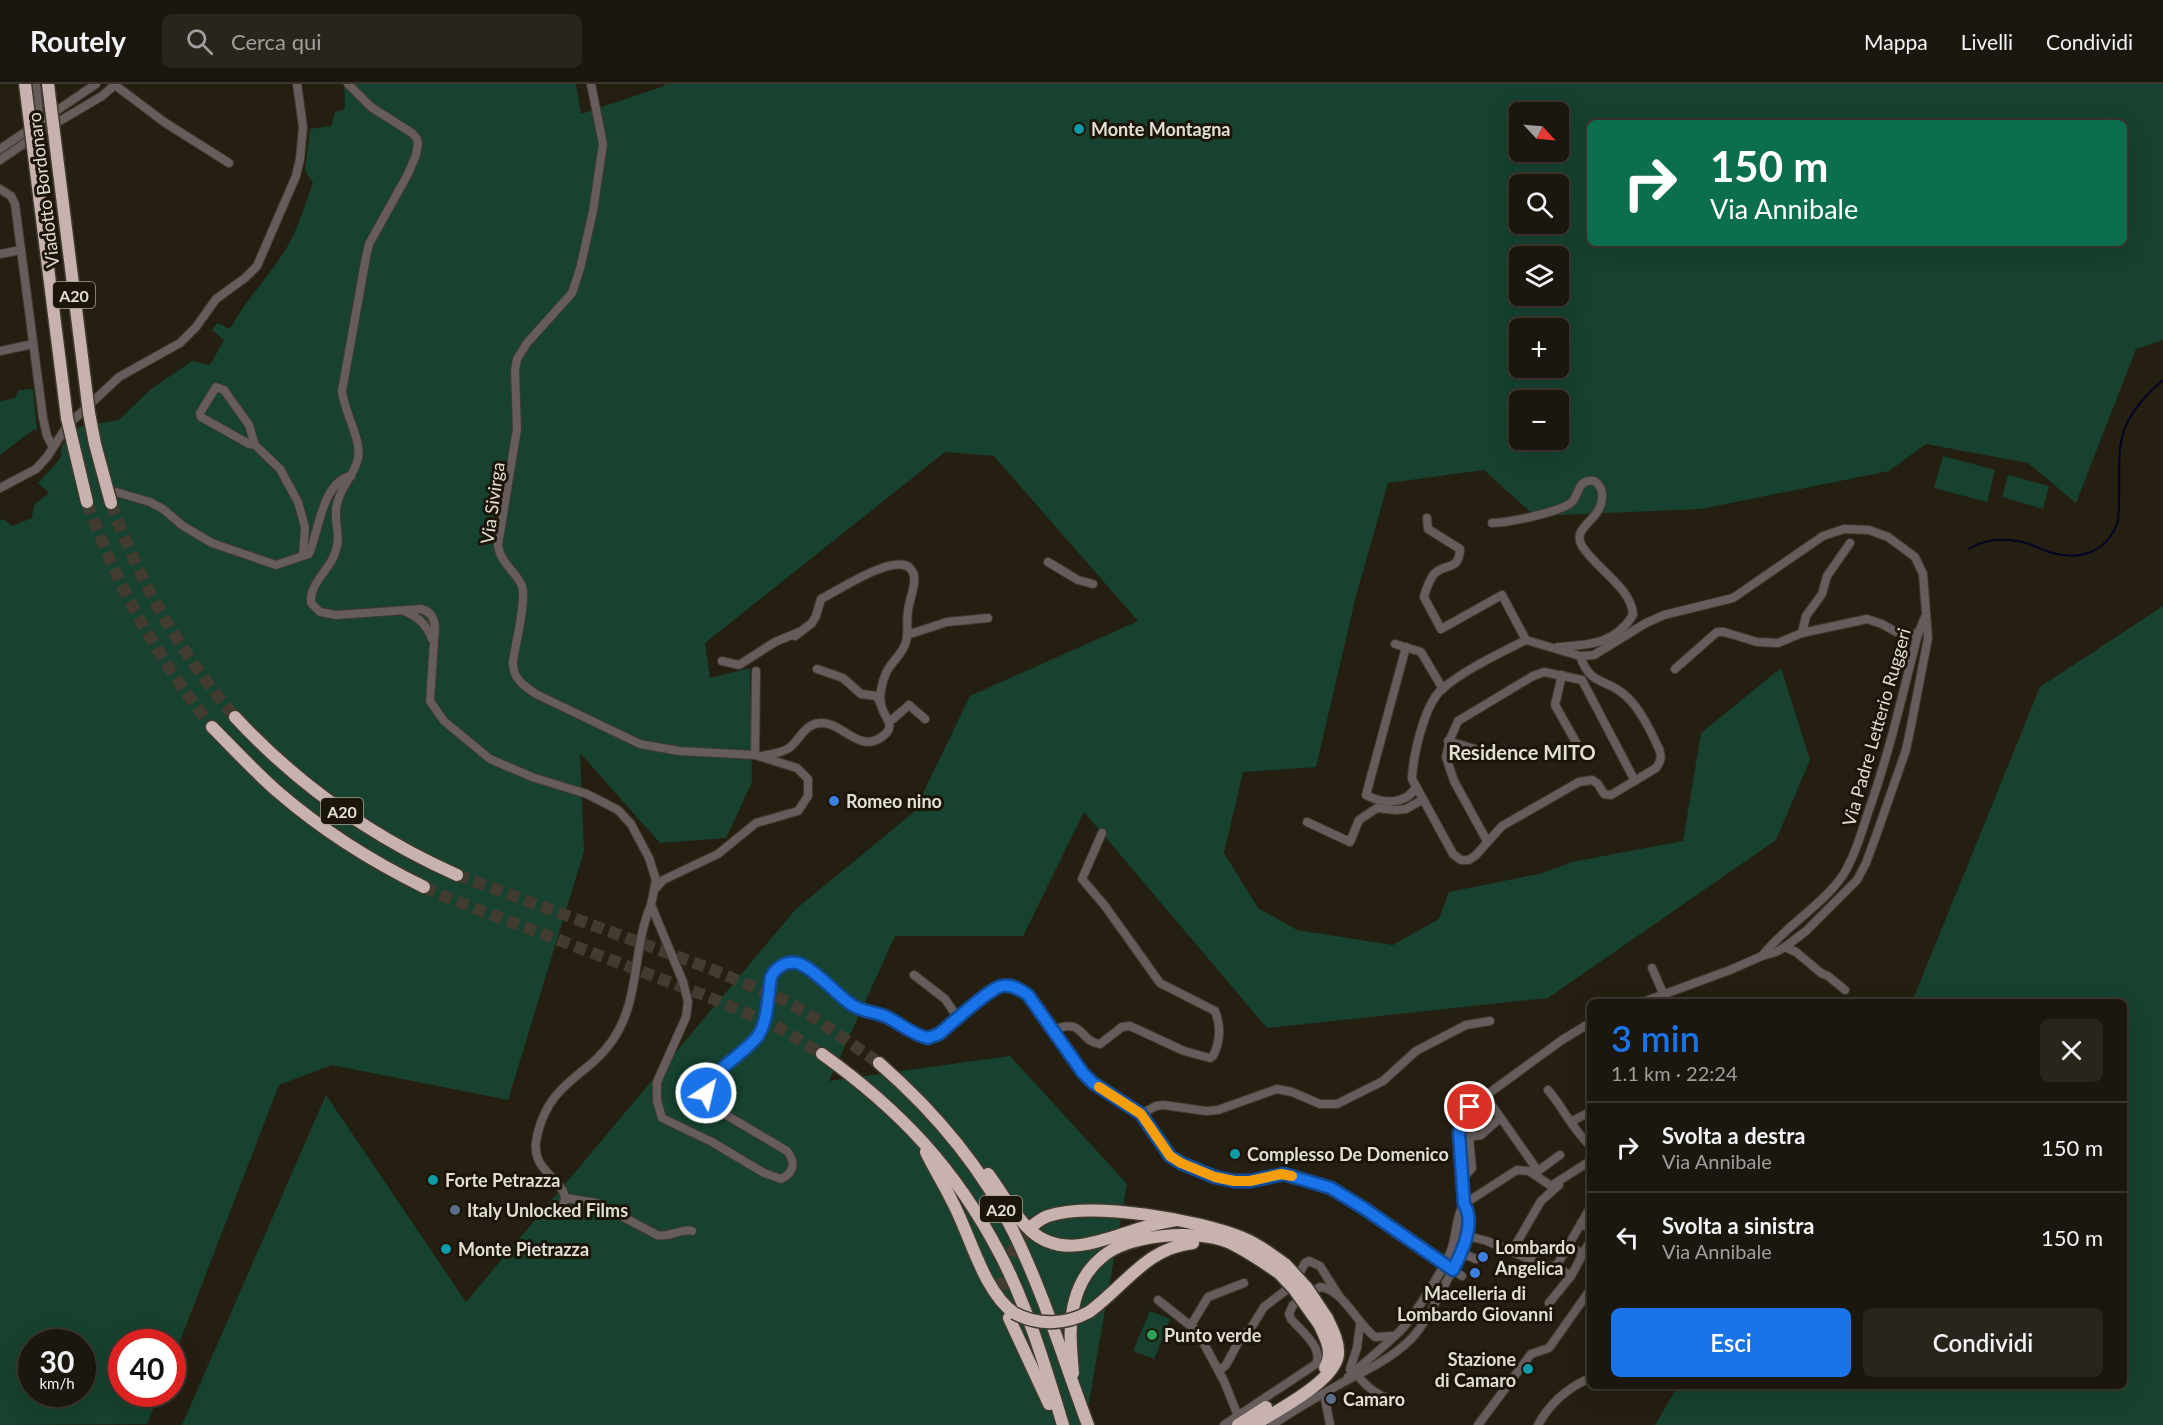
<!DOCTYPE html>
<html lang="it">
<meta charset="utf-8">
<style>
body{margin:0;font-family:Lato,sans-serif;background:#29241c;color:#f1f3f6;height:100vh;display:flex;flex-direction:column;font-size:22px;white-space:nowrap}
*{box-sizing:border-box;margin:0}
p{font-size:20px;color:#a09f9e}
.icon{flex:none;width:33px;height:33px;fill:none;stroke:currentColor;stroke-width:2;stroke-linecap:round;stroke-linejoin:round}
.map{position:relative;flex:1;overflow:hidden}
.side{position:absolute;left:1587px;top:915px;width:540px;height:390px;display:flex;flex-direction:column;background:#1c170e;border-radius:9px;box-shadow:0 6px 24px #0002,0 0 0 2px #3a362e}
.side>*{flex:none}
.top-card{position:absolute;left:1587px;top:36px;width:540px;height:126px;border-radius:9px;box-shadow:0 6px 24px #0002,0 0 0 2px #3a362e;background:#0b6e4f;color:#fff;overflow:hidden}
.needle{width:39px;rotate:116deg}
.buttons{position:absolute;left:1509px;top:18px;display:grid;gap:12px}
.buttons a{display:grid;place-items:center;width:60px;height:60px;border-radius:9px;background:#1c170e;box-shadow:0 6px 24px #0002,0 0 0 2px #3a362e;font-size:30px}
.speed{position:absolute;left:18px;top:1245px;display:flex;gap:12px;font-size:30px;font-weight:700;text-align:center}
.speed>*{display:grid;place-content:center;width:78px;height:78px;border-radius:50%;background:#1c170e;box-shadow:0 6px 24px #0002,0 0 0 2px #3a362e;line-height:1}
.speed small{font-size:15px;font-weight:400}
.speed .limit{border:9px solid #d22;background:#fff;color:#111}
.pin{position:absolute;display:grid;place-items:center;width:51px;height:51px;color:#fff;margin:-26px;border:3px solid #fff;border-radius:50%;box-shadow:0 2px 6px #0007}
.me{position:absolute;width:66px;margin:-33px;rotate:35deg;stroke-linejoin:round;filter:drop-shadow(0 0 4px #0008)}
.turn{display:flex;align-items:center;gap:21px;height:126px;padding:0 24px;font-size:27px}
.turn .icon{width:78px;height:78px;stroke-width:2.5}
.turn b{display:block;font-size:42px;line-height:51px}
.round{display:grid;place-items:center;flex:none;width:63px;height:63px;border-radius:9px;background:#29241c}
.summary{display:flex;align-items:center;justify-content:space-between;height:102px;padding:0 24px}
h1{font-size:36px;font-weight:600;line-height:45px;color:#1a73e8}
.primary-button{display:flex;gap:12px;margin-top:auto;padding:12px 24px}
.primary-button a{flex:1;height:69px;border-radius:9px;background:#1a73e8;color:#fff;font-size:24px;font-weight:600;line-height:69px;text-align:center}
.primary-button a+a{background:#29241c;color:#f1f3f6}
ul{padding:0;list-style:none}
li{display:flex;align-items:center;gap:18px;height:90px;padding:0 24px;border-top:2px solid #3a362e}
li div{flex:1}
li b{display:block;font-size:22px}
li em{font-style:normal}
header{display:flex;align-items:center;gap:36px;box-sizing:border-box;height:84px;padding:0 30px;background:#1c170e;border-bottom:2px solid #3a362e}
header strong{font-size:28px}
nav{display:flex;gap:33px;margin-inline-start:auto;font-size:21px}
.search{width:420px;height:54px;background:#29241c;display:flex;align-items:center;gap:15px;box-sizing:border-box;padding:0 21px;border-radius:9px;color:#a09f9e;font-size:22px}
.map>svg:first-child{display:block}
.green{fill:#16422f;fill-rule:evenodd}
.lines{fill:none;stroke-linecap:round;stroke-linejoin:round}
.stream{stroke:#000425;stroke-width:2}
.highway-tunnel{stroke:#413c2f;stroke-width:12;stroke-dasharray:12 6;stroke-linecap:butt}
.minor-casing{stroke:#3f3a2d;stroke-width:10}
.highway-casing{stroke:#3f3a2d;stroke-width:15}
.minor{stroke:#655c5b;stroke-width:8}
.highway{stroke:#c7b2af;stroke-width:12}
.highway-bridge-casing{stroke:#3f3a2d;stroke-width:15;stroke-linecap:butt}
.highway-bridge{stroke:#c7b2af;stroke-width:12}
.route-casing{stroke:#114b97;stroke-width:15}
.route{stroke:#1a73e8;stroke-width:10}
.slow{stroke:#f59e0b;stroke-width:10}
.culture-dot{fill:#0f9aa8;stroke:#1c1509;stroke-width:2}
.shop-dot{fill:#3f7fe0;stroke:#1c1509;stroke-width:2}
.service-dot{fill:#5c6f8a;stroke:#1c1509;stroke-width:2}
.leisure-dot{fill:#2e9e5b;stroke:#1c1509;stroke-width:2}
.labels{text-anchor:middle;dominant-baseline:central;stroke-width:6;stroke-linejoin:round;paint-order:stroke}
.shield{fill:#1c1509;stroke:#a7a298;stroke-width:1.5}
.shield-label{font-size:16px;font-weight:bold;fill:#e2ded5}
.poi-label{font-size:18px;font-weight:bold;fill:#e2ded5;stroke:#1c1509;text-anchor:start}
.street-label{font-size:18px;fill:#e2ded5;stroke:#1c1509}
.neighbourhood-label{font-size:20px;font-weight:bold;fill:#e2ded5;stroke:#1c1509}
</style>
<header>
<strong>Routely</strong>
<div class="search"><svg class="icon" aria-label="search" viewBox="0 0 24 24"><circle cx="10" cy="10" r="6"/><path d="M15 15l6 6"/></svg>Cerca qui</div>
<nav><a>Mappa</a><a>Livelli</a><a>Condividi</a></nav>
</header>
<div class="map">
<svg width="2163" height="1341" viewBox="0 0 2163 1341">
<rect width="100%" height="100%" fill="#251f12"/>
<g class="green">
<path d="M344,0H576L581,30L664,2L665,0H2163V256L2136,265L2076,419L2028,379L1926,360L1889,387L1701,425L1535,432L1484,386L1388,399L1356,512L1316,683L1243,688L1224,769L1258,824L1297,846L1393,861L1439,835L1449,808L1543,789L1572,778L1683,757L1701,649L1781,584L1810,676L1776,756L1548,914L1267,944L1084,728L1023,852H895L829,997L1010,972L1127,1100L1085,1341H182L326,1011L466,1218L796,825L914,728L970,612L1138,537L994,372L945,368L705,559L710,594L750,584L752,698L726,754L660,759L580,669L584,767L508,1016L332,981L279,1001L173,1275L172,1258H122V1310H159L147,1340L0,1341V436L3,435L12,442L32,434L34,421L49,409L38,399L60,375L62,361L79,343L119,336L150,306L192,277L210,281L224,256L212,246L217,239L230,245C247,213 274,188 291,156C300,138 306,118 313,99L305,87L310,45L331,42L335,28L345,25ZM1520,28H1558V68H1520ZM1590,39H2124V159H1590ZM1520,100H1558V140H1520ZM1520,172H1558V212H1520ZM1520,244H1558V284H1520ZM1520,316H1558V356H1520ZM32,1258H82V1310H32Z"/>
<polygon points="33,305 37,347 34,345 0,371 0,317 15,314 19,306"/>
<polygon points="1943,372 1995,386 1987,418 1934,404"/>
<polygon points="2008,391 2049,402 2043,425 2002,413"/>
<polygon points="2163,522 2163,1341 1655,1341 1678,1302 2124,1302 2124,918 1912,918 2040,603"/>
<polygon points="1150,1227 1170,1235 1154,1275 1133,1267"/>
</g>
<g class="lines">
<path class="stream" d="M1969,465C1984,455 2004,454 2022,458C2032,460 2042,466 2052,469C2082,477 2108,467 2118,437C2124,370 2104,347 2163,296"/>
<g class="highway-tunnel">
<path d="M87,418C117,503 157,573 212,643"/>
<path d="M111,419C141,501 179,567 235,633"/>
<polyline points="457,791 711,885 786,917 813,933 879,979"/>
<polyline points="424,803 448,814 701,910 773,940 822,970"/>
<path d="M1005,1224C996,1190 1010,1166 1032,1142"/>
</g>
<g class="minor-casing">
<g id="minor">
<polyline points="36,0 40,41"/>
<path d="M348,0L371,23L412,49L417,55L418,60L416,71L408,90L369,160L366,173L342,307C344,328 362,356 358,374C355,391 340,403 337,420C332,439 344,451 333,474C326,488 309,502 311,519L320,528L336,531L421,525C430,527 434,533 435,543L430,617L444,637L490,675L532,693L587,710L618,726L631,740L649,774L656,796L651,821L683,898L688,918L686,933L657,998V1017L662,1034L712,1058L764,1089L781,1095C794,1089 796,1078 787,1067L716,1025C695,1007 711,996 726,982C737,971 755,960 761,946C769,926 764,863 803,881C822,890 836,910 853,922C863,928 873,928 883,932C899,938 911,951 928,954L939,949C951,940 989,904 1001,902C1011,900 1021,906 1028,911L1083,989L1093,999L1141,1030L1174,1076L1225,1095L1250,1097L1284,1090L1331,1104L1366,1125L1462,1192"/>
<path d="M591,0L603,60L593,127L580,185L572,209L527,259L517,275L515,287L517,345L498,461C500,479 515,486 522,502C527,516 515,561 513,578C512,594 524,602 536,610L640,660L679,667L755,671L797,684L808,695V712L798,727L756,739L718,770L663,796L656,804"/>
<polyline points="115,1 164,38 229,79"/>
<polyline points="0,65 96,0"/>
<polyline points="0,76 41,48 102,12 116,0"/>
<polyline points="0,105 11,112 15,120 43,334 47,352 53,363"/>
<polyline points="0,170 21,166"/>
<polyline points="0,267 33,260"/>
<polyline points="255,361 249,360 201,333 200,329 216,303 224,306 249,341 255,361 280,385 298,418 305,443 303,471"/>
<polyline points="0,404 36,385 47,373 67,342 119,293 180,259 196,243 216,215 245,194 257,182 296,92 300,75 303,43 297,0"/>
<path d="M116,408L150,418L163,425L183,442L212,459L276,481L309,470C319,447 322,398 351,392"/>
<path d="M1427,434L1428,445L1460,465C1459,488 1446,478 1434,490C1429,497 1426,505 1424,513L1441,545L1502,511L1526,556"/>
<path d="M1492,439C1507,439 1561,428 1572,418C1578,412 1578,398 1589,397C1597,395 1602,404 1602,411C1604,436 1570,442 1582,462C1596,485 1632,504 1633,531C1615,560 1590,561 1558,563"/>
<polyline points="1048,478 1078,496 1093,500"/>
<path d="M406,528C419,533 427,541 432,555"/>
<polyline points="1802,549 1806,532 1822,510 1827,492 1850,459"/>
<polyline points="907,551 947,538 988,534"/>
<polyline points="1395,560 1421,568 1443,605"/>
<path d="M1406,563L1366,711C1383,720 1406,721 1416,703"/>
<path d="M1580,572C1591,604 1607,593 1627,613C1641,626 1651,648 1659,665C1662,673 1661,677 1656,684L1611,711L1604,710L1598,700L1592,696L1579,698L1502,742L1476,771L1469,776H1461L1453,770L1412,695C1413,672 1424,622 1441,606C1462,587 1500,569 1526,556L1580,572L1594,571L1646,539L1664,531L1733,514L1823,452L1844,445L1869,446L1888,453L1915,473L1923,490L1928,554L1912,637L1906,666L1877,749L1866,779L1857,796L1806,847L1785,863L1776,868L1762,872L1730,886L1643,918"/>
<polyline points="722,577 739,581 775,558 799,548"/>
<polyline points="817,585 843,594 861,610 877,612 880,619"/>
<polyline points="1675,585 1717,548 1724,548 1757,558 1778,559 1802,549 1867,535 1882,540 1896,548 1918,550"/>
<polyline points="1562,591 1555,621 1577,660"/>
<polyline points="889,636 893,635 909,621 925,635"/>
<polyline points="1448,657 1475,665"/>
<polyline points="755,671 756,587"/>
<path d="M762,672C771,670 782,669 789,664C800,656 804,640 820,639C842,637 859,671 883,652C898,641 882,632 881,620C879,611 882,598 886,589C891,578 902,571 906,558C909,548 906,537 908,527C909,515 916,503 914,491C913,488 911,485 909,483C891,471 839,506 821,515L816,532L812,539L795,552"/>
<polyline points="1307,738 1350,758 1359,736 1377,724 1395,726 1406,725 1422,716"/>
<polyline points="1487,757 1454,697 1446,673 1450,655 1458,637 1533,592 1544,588 1582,596 1635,697"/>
<polyline points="1785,863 1796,868 1821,889 1828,892 1845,906"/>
<path d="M1762,872C1784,843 1823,821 1843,791C1856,770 1862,746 1870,723C1890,666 1903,608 1918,550L1925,533"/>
<polyline points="1652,884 1664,911"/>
<polyline points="914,891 945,915 958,934"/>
<path d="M1053,946C1085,933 1078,957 1100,960L1122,943L1130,942L1184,967L1210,974L1213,972C1220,958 1221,942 1215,927L1160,899L1105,822L1082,795L1102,749"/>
<path d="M1548,1006C1562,1022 1575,1049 1590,1061"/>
<polyline points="1491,1020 1538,1087"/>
<polyline points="1141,1030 1156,1022 1163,1021 1206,1027 1218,1026 1277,1005 1292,1008 1320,1020 1337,1020 1383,997 1416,967 1466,941 1490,937"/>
<polyline points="1572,1037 1590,1028"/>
<polyline points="1535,1089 1560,1071"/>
<polyline points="1462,1095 1472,1084 1469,1053 1481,1051 1500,1034"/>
<path d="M566,1114L597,1119L657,1151C670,1154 681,1144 692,1147"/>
<path d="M547,1128L559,1127C578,1106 545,1094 538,1075C534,1065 536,1057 538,1048C551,997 588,992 612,957C641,916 632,864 651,821"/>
<polyline points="1581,1139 1590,1145"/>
<polyline points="1464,1151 1487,1157 1547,1183 1557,1181"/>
<polyline points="1568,1161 1583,1170"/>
<polyline points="1512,1167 1541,1117 1559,1101"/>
<polyline points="1461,1169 1476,1175"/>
<polyline points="1571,1192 1558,1184 1557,1181 1590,1124"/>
<polyline points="1158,1216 1197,1247 1224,1297 1238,1332"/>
<polyline points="1549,1219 1571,1192 1590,1157"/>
<polyline points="1191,1241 1208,1213 1244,1199"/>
<path d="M1351,1283C1363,1300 1381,1318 1403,1316"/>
<polyline points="1350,1285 1357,1264 1360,1240"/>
<polyline points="1219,1287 1226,1281 1240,1255 1251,1244 1264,1223 1294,1200 1305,1179 1309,1177 1320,1182 1339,1212"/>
<path d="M1348,1293C1366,1277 1384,1263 1400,1247C1414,1233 1442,1187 1450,1169C1457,1154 1455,1133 1464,1120L1517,1086L1529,1087L1551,1102L1590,1077"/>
<polyline points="1324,1309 1330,1341"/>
<path d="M1224,1341L1316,1280C1324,1264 1301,1247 1291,1235L1289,1230L1293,1221L1320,1203C1343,1205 1357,1240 1375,1253L1393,1252"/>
<path d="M1272,1341C1294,1326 1317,1313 1340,1300C1363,1288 1391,1275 1410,1256C1426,1241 1444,1202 1455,1181C1464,1165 1475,1137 1464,1120L1459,1049L1462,1034L1470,1023L1562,956L1590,939"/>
<polyline points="1478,1341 1531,1270 1549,1264 1590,1206"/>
<path d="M1538,1341C1550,1319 1567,1304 1590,1294"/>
</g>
</g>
<g class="highway-casing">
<g id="highway">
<path d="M235,633C298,701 372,753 457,791"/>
<path d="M212,643C234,665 255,688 278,708C322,746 371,777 424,803"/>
<path d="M822,970C900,1026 955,1084 1000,1170C1027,1221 1046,1285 1063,1341"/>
<path d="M879,979C934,1027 982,1083 1014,1149C1044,1210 1064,1277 1088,1341"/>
<path d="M926,1068C934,1085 944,1100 952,1117C970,1150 983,1207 1014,1229"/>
<path d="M988,1090C1001,1107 1014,1132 1030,1146C1059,1173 1093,1159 1126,1149C1143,1143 1159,1139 1176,1136"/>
<path d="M1032,1142C1037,1138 1042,1134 1048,1132C1093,1117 1199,1136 1243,1154C1259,1160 1272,1171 1286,1181"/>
<path d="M1089,1228C1125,1202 1146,1164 1193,1159"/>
<polyline points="1009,1234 1049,1320"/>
<path d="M1319,1240C1326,1255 1334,1268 1325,1284"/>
<path d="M1073,1289C1071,1265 1068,1240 1075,1216C1079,1201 1088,1185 1101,1174C1127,1150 1196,1145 1228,1158C1246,1166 1263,1178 1279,1189"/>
<polyline points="1238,1341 1266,1323"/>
<path d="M1254,1341C1276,1327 1336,1297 1338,1270C1339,1257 1332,1245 1327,1234"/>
</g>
</g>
<use href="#minor" class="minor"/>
<use href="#highway" class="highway"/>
<g class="highway-bridge-casing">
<g id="highway-bridge">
<polyline points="25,0 67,334 87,418"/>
<polyline points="48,0 89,329 95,360 111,419"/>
<polyline points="1286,1181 1307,1204 1327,1234"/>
<polyline points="1279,1189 1294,1205 1319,1240"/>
<path d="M1014,1229C1038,1242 1065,1241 1089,1228"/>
</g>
</g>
<use href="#highway-bridge" class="highway-bridge"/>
</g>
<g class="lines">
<g class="route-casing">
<path id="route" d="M706,1009C710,986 744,971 758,952C768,937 768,911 771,893C776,883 786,877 797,879C812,882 838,912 852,921C863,928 876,928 887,933C901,940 913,951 928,954L939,950C951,940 990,904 1002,902C1012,900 1021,906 1028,911L1083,989L1093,999L1141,1030L1170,1072L1181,1079L1215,1093L1234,1097H1250L1284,1090L1331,1104L1365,1125L1453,1186C1462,1168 1476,1139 1464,1120L1459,1049L1462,1034L1470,1023"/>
</g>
<use href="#route" class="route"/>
<polyline class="slow" points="1099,1003 1141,1030 1170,1072 1181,1079 1215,1093 1234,1097 1250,1097 1281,1090 1292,1092"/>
</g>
<g class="culture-dot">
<circle cx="1079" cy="45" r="6"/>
<circle cx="1235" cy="1070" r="6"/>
<circle cx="433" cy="1096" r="6"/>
<circle cx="446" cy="1165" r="6"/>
<circle cx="1528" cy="1285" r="6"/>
</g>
<g class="shop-dot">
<circle cx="834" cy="717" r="6"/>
<circle cx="1483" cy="1173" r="6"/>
<circle cx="1475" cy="1189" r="6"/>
</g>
<g class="service-dot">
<circle cx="455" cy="1126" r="6"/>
<circle cx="1331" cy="1315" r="6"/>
</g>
<circle class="leisure-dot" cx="1152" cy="1251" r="6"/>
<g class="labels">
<g class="shield">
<rect x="53" y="198" width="42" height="26" rx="4.5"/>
<rect x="321" y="714" width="42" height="26" rx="4.5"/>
<rect x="980" y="1112" width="42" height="26" rx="4.5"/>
</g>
<g class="shield-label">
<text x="74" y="211">A20</text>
<text x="342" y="727">A20</text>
<text x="1001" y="1125">A20</text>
</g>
<g class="poi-label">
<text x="1091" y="45">Monte Montagna</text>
<text x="846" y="717">Romeo nino</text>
<text x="1247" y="1070">Complesso De Domenico</text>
<text x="445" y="1096">Forte Petrazza</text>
<text x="467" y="1126">Italy Unlocked Films</text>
<text x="1495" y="1163">Lombardo<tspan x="1495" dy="21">Angelica</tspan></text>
<text x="458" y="1165">Monte Pietrazza</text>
<text x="1475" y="1209" text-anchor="middle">Macelleria di<tspan x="1475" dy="21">Lombardo Giovanni</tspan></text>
<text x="1164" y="1251">Punto verde</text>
<text x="1516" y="1275" text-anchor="end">Stazione<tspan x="1516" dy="21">di Camaro</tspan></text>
<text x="1343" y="1315">Camaro</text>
</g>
<g class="street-label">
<text transform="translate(43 106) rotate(-97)">Viadotto Bordonaro</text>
<text transform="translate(492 419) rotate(-82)">Via Sivirga</text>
<text transform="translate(1876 643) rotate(-74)">Via Padre Letterio Ruggeri</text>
</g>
<g class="neighbourhood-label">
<text x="1522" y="668">Residence MITO</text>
</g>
</g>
</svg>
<div class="buttons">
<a><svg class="needle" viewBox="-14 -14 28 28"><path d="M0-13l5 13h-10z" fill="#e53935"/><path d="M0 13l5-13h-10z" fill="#a09f9e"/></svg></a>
<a><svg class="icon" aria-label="search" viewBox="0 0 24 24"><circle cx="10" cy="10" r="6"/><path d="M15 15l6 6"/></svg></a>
<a><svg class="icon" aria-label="layers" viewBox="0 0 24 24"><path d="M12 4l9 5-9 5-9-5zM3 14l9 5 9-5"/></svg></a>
<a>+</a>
<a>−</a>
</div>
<div class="speed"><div>30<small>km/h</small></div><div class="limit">40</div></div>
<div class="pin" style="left:1470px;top:1023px;background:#d93025"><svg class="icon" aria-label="arrive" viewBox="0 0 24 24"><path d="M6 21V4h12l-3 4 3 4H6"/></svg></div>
<svg class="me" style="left:706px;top:1009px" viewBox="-20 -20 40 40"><circle r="17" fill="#1a73e8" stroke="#fff" stroke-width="3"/><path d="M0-11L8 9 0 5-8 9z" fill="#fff"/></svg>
<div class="top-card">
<div class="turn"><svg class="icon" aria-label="right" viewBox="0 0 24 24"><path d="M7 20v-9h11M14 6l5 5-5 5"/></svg><div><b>150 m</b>Via Annibale</div></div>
</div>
<section class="side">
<div class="summary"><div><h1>3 min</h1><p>1.1 km · 22:24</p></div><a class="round"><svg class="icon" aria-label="close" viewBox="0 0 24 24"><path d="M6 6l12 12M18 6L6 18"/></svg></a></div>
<ul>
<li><svg class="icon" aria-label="right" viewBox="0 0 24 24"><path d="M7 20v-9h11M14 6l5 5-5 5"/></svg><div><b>Svolta a destra</b><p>Via Annibale</p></div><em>150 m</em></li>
<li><svg class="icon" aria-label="left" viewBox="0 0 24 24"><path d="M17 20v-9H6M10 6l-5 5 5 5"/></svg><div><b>Svolta a sinistra</b><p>Via Annibale</p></div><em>150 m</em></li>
</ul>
<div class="primary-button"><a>Esci</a><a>Condividi</a></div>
</section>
</div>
